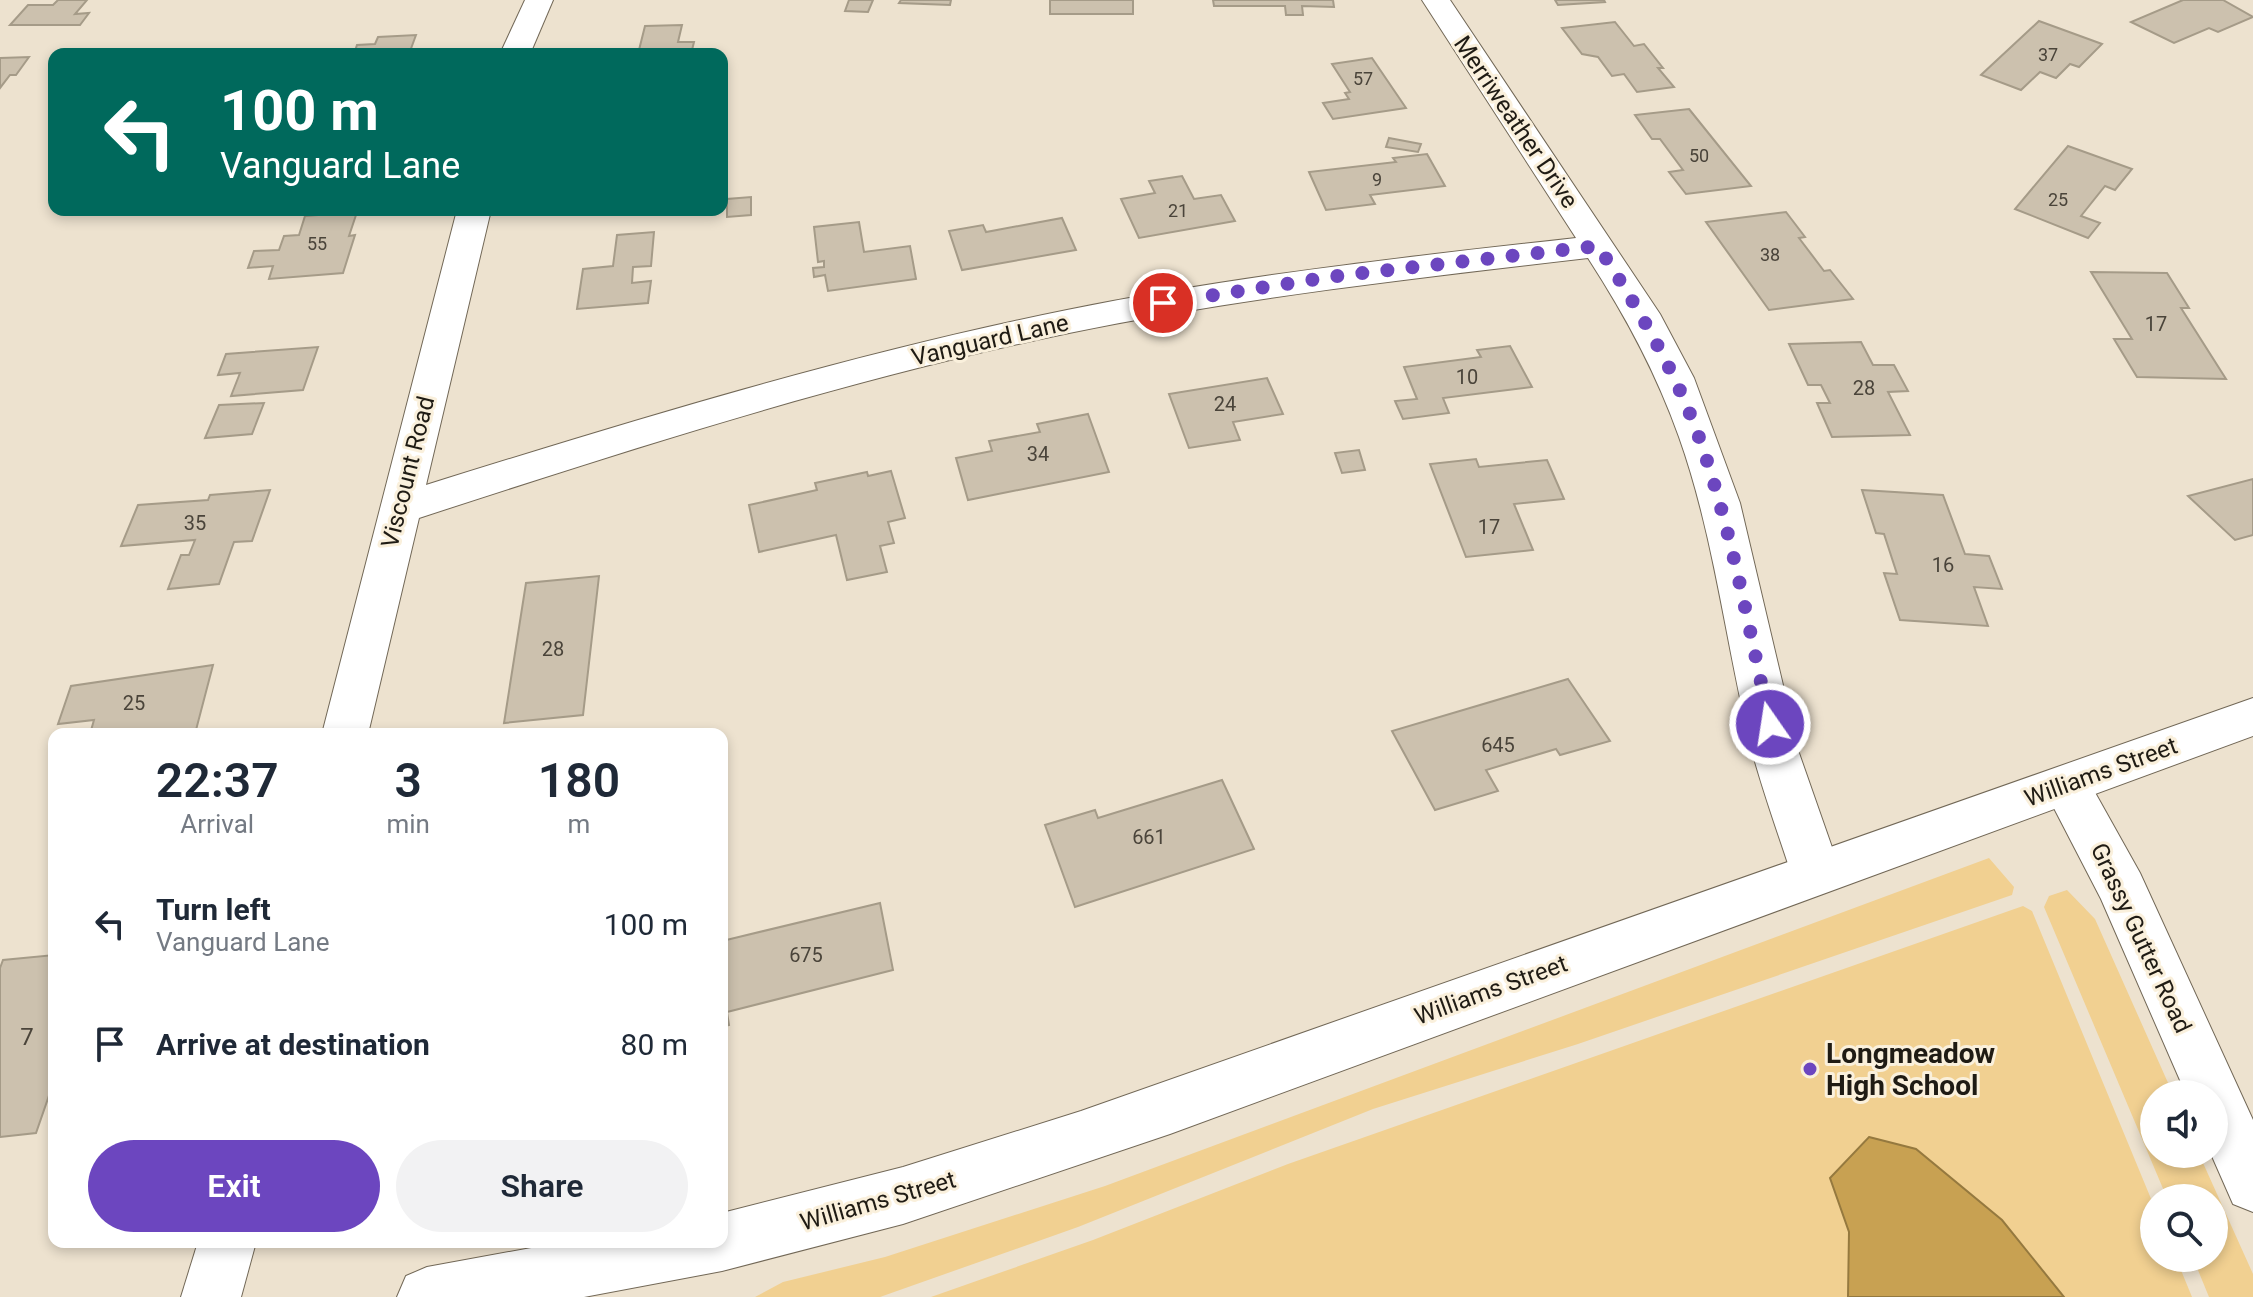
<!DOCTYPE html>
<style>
body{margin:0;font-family:Roboto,sans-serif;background:#f2f2f3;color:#1f2937;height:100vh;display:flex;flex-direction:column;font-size:30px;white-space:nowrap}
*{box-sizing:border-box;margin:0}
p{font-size:26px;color:#747a83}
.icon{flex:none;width:44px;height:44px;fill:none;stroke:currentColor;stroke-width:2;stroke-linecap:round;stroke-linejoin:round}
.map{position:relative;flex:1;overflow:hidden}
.drawer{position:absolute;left:48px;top:728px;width:680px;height:520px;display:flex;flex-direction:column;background:#fff;border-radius:16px;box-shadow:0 4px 12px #0003}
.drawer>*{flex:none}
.hud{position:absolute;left:48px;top:48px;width:680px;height:168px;border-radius:16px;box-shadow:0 4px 12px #0003;background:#00695c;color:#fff;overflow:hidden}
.tools{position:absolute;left:2140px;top:1080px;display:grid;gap:16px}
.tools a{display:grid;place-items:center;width:88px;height:88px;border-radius:50%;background:#fff;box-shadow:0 4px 12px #0003;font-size:40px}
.pin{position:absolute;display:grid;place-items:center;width:68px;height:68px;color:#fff;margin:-34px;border:4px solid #fff;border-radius:50%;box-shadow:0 2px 8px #0007}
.me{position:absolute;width:88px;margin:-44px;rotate:347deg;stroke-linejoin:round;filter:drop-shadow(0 0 6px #0008)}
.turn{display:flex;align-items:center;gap:28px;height:168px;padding:0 40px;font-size:36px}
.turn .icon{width:104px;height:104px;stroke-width:2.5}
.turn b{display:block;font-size:56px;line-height:68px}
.eta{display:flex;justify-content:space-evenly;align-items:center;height:136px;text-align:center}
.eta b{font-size:48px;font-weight:600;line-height:56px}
.cta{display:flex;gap:16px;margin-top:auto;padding:16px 40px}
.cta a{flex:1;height:92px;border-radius:48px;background:#6c46bf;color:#fff;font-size:32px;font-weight:600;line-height:92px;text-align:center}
.cta a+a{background:#f2f2f3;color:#1f2937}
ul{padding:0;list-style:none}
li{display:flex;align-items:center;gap:24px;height:120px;padding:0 40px}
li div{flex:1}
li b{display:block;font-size:30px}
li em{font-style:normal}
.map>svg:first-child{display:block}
.green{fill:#f1d091}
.water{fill:#c8a152;stroke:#95793f;stroke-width:2}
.building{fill:#ccc1ae;stroke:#a59b88;stroke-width:2}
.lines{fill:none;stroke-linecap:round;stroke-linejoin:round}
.minor-casing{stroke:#726857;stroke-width:2}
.secondary-casing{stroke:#726857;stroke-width:2}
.minor{fill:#fff;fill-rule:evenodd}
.secondary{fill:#fff;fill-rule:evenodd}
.route{stroke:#6c46bf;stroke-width:14;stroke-dasharray:0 25.2}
.poi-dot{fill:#6c46bf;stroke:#faf0dc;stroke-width:3}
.labels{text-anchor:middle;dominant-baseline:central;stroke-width:6;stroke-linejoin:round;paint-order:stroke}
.far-number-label{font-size:18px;fill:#4a443a}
.number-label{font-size:20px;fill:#4a443a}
.street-label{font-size:24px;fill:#1f1b14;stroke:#faf0dc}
.near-number-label{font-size:24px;fill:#4a443a}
.near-poi-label{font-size:28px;font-weight:bold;fill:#1f1b14;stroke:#faf0dc;text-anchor:start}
</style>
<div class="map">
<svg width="2253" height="1297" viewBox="0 0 2253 1297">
<rect width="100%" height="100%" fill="#ede2cf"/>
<g class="green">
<polygon points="1989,858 2014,887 2012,895 1578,1044 1373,1109 1078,1227 880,1297 755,1297 783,1282 885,1257 1105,1186"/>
<polygon points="2067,890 2095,919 2173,1094 2154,1094 2154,1154 2199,1154 2253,1274 2253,1297 2209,1297 2193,1258 2214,1258 2214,1198 2167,1198 2044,907 2049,896"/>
<polygon points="2023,906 2032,911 2154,1206 2154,1258 2176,1258 2192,1297 931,1297 1093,1240 1288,1164"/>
</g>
<polygon class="water" points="1869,1137 1916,1149 2002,1220 2064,1297 1848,1297 1849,1232 1830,1178"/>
<g class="building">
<polygon points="58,0 87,0 75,14 89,13 80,25 10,25 28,5 53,5"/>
<polygon points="849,0 873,0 868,12 845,11"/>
<polygon points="901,0 951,0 950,5 899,3"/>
<rect x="1050" y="0" width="83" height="14"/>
<polygon points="1213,0 1333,0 1334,7 1302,6 1303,15 1286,15 1285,6 1214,6"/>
<polygon points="1555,0 1604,0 1605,2 1558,5"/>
<polygon points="2183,0 2223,0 2253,17 2218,32 2209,28 2174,43 2131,22"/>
<polygon points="2039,21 2102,44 2079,67 2070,64 2056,78 2040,72 2021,90 1981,75"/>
<polygon points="1615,22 1634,46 1644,44 1663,68 1658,68 1674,87 1637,92 1624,74 1612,76 1598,57 1582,54 1562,28"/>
<polygon points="682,25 678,42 694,42 691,54 627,54 628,50 639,50 645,26"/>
<polygon points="416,35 409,54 354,54 357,45 375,44 378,37"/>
<polygon points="29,57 16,75 10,75 0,88 0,58"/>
<polygon points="1372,58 1406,108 1333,119 1323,103 1349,99 1345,93 1350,92 1332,64"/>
<polygon points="1689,109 1751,186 1686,194 1669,172 1683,170 1660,139 1652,139 1635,115"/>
<polygon points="1389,138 1421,144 1418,152 1386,147"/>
<polygon points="2068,146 2132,169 2115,190 2105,186 2081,216 2100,223 2088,238 2015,209"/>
<polygon points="1427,154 1445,186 1370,195 1375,204 1326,210 1309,172 1396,162 1393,158"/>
<polygon points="1182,176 1194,199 1221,195 1235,221 1139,238 1121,199 1155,193 1149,181"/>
<polygon points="751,197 751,215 727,217 727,199"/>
<polygon points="357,212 349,236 355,235 343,273 269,279 273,266 248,268 254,251 279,250 284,236 299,235 305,216"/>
<polygon points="1786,212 1805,237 1799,238 1824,271 1830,270 1853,299 1769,310 1706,222"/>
<polygon points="1062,218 1076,250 962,270 949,231 983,225 986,232"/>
<polygon points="859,222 864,252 910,246 916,279 828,291 825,275 814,277 813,268 824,267 824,261 818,262 814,227"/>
<polygon points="654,232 651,266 633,267 632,283 651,281 648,303 577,309 583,269 613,266 617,235"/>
<polygon points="2091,272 2167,273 2189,308 2181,308 2226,379 2137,377 2114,339 2132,339"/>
<polygon points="1861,342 1873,365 1894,365 1908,391 1888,392 1910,435 1832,437 1817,403 1830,403 1821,385 1808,385 1789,344"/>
<polygon points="1510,346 1532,387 1443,398 1449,413 1403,419 1395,401 1417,399 1404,367 1481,357 1477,350"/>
<polygon points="318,347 303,390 231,396 240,373 218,375 226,354"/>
<polygon points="1267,378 1283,414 1233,422 1240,440 1189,448 1169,394"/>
<polygon points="264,403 252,434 205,438 219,405"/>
<polygon points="1088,414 1109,472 968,500 956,458 992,451 989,441 1040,432 1037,424"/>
<polygon points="1359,450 1365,470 1342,473 1335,453"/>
<polygon points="1476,459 1479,467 1547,460 1564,499 1514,504 1533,550 1466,557 1430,464"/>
<polygon points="891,471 905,518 888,522 894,543 880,546 887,572 847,580 836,535 759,552 749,505 817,490 815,483 867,472 868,476"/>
<polygon points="2253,479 2253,535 2235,540 2188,496"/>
<polygon points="270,490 252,541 234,542 219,584 168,589 181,555 189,555 195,540 121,546 138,505 208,500 210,495"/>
<polygon points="1862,490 1943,495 1965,554 1989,556 2002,589 1974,587 1988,626 1900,620 1884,573 1897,574 1884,534 1876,533"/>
<polygon points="599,576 583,715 504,723 526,583"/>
<polygon points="213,665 196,730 191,734 90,734 94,720 58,724 71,686"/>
<polygon points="1568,679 1610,741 1560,755 1556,749 1486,770 1498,791 1435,810 1392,731"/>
<polygon points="1222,780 1254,849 1075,907 1045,825 1095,810 1098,818"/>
<polygon points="880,903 893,970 727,1012 729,1025 722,1027 722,941"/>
<polygon points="54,955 54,1081 36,1133 0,1137 0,968 3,960"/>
</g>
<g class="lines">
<g class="minor-casing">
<g id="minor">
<polygon points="525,0 553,0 530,54 500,54"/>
<path d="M1422,0H1450L1660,314L1694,378L1740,503L1799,753L1841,873L1833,888L1816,895L1799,888L1791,873C1778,833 1763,792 1752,751C1726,647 1715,538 1679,437C1656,372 1625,315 1588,258C1414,278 1240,298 1069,333C848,379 633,448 419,518L368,734H322L457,210H491L426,485C637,419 850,354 1067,310C1235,276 1405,257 1576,238Z"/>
<polygon points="2066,765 2083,771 2140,873 2253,1120 2253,1212 2233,1204 2211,1154 2214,1154 2214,1094 2186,1094 2101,899 2042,785 2049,771"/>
<polygon points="198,1242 256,1242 241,1297 181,1297"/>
</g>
</g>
<g class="secondary-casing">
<polygon id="secondary" points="2253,698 2253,736 1170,1134 903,1224 722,1271 584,1297 397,1297 406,1276 427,1267 564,1242 722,1242 722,1213 903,1167 1081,1111"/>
</g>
<use href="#minor" class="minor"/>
<use href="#secondary" class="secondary"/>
</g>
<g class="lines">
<path class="route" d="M1163,303L1337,276L1598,246C1638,308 1675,370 1700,440C1732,532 1749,629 1770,724"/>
</g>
<circle class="poi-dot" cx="1810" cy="1069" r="8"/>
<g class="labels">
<g class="far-number-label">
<text x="2048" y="54">37</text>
<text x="1363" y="78">57</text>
<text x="1699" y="155">50</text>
<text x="1377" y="179">9</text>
<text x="2058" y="199">25</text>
<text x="1178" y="210">21</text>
<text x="317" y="243">55</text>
<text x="1770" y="254">38</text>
</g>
<g class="number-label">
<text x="2156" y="324">17</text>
<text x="1467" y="377">10</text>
<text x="1864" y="388">28</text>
<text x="1225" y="404">24</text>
<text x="1038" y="454">34</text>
<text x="195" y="523">35</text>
<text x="1489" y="527">17</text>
<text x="1943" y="565">16</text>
<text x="553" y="649">28</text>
<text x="134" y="703">25</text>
<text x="1498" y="745">645</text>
<text x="1149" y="837">661</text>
<text x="806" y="955">675</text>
</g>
<g class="street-label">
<text transform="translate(1516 122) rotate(56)">Merriweather Drive</text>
<text transform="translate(990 340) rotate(-13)">Vanguard Lane</text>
<text transform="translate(408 472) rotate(-76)">Viscount Road</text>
<text transform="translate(2101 772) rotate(-20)">Williams Street</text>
<text transform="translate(2141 938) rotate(65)">Grassy Gutter Road</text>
<text transform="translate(1491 990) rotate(-20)">Williams Street</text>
<text transform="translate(878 1201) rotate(-16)">Williams Street</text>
</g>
<g class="near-number-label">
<text x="27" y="1037">7</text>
</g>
<g class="near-poi-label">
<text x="1826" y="1053">Longmeadow<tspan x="1826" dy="32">High School</tspan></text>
</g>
</g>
</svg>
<div class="tools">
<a><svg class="icon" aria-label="sound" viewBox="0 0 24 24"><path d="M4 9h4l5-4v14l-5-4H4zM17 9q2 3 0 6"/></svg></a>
<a><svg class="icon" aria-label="search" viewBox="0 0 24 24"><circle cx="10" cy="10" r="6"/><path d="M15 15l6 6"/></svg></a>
</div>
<div class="pin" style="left:1163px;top:303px;background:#d93025"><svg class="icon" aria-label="arrive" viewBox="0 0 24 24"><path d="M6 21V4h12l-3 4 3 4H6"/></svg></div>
<svg class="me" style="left:1770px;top:724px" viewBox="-20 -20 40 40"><circle r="17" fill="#6c46bf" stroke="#fff" stroke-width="3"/><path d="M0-11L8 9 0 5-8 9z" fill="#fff"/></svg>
<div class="hud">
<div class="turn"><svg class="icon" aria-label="left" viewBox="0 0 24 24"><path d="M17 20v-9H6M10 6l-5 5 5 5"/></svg><div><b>100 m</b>Vanguard Lane</div></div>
</div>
<section class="drawer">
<div class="eta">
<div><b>22:37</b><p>Arrival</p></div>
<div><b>3</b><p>min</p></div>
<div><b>180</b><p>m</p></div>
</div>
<ul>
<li><svg class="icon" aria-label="left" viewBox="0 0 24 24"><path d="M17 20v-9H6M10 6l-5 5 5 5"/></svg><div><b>Turn left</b><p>Vanguard Lane</p></div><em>100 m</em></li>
<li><svg class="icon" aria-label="arrive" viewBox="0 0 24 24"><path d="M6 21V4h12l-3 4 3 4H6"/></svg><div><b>Arrive at destination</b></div><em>80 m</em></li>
</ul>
<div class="cta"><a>Exit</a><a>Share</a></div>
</section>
</div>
